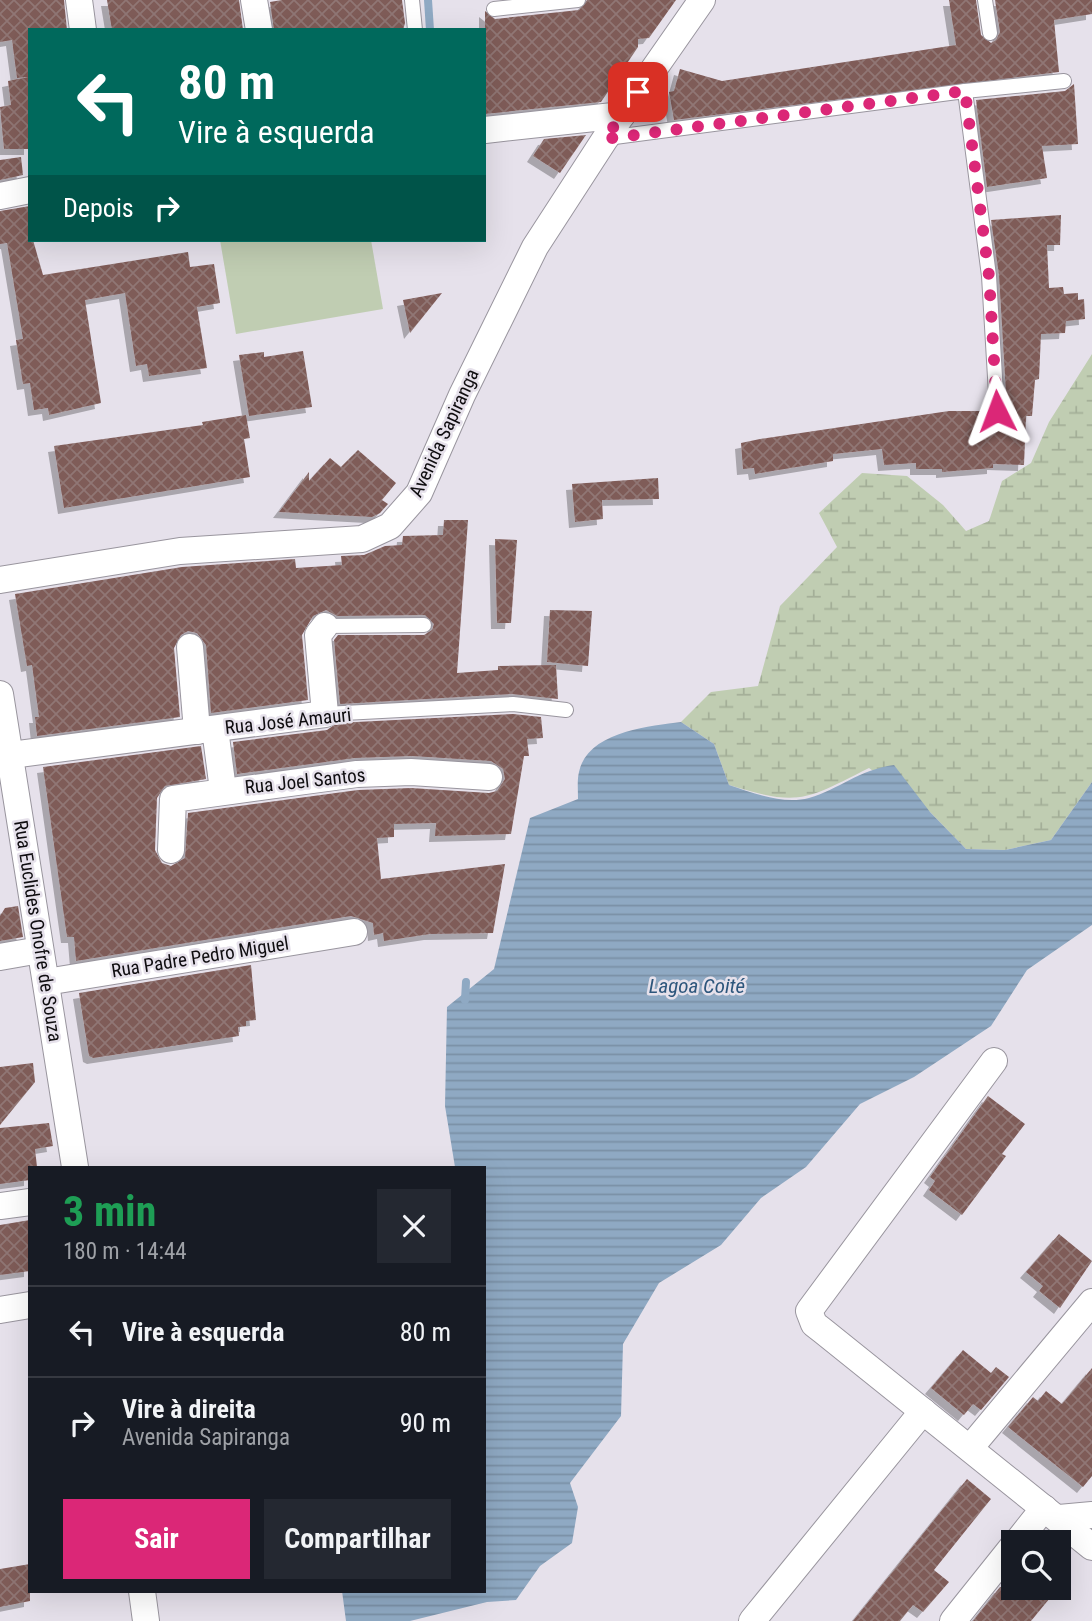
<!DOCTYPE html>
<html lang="pt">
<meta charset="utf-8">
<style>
body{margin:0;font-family:"Roboto Condensed",sans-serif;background:#242831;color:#f1f3f6;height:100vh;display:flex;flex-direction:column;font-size:26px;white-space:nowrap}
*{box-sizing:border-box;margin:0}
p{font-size:23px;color:#9ea1a6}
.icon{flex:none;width:38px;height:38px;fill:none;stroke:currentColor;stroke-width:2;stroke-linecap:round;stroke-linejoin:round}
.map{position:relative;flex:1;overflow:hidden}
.sheet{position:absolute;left:28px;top:1166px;width:458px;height:427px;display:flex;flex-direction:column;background:#171b24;border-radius:0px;box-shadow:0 7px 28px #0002}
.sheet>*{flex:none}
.hud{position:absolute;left:28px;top:28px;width:458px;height:214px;border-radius:0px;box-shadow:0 7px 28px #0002;background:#00695c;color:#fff;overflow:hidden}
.fabs{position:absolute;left:1001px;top:1530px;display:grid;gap:14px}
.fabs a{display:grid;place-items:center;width:70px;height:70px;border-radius:0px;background:#171b24;box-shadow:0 7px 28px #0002;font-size:35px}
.pin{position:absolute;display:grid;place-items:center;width:60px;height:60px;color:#fff;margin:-30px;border-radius:14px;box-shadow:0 4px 10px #0006}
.me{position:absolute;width:77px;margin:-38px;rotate:357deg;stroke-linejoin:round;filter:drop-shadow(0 0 5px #0008)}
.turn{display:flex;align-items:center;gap:24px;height:147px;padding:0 35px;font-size:32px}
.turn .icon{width:91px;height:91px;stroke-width:2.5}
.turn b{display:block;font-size:49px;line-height:60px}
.then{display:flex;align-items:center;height:66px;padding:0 35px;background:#0003;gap:14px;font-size:26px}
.round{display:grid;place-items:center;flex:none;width:74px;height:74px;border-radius:0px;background:#242831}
.head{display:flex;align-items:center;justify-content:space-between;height:119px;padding:0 35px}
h1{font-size:42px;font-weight:700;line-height:52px;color:#1e9e55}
.action{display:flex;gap:14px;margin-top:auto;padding:14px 35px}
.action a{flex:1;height:80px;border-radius:0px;background:#db2777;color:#fff;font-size:28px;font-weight:700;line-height:80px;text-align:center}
.action a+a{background:#242831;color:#f1f3f6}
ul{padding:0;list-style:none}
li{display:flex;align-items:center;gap:21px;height:91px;padding:0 35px;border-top:2px solid #363941}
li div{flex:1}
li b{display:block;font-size:26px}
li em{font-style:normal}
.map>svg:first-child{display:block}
.wetland{fill:url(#wetland-marsh)}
.park{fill:#c0cdb2}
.water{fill:url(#water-rules)}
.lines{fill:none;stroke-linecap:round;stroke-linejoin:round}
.stream{stroke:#8fa9c3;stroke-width:8}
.building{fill:url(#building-cross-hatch);filter:url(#shadow)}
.service-casing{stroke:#99959e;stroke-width:16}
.minor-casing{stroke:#99959e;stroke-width:28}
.service{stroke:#fff;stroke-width:14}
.minor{stroke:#fff;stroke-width:26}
.route{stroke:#db2777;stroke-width:12;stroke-dasharray:0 21.6}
.labels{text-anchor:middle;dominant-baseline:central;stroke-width:5;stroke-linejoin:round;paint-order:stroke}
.street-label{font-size:19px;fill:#0f0d10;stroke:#e6e1eb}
.water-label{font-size:21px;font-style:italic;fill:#2d567c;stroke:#e6e1eb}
</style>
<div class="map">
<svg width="1092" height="1621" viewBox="0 0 1092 1621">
<defs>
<pattern id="wetland-marsh" width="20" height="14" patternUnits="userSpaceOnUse" patternTransform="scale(1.75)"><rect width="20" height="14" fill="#c0cdb2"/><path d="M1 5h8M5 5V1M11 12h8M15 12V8" fill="none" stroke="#a4af98"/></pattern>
<pattern id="water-rules" width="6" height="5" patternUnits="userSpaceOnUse" patternTransform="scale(1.75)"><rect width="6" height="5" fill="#8fa9c3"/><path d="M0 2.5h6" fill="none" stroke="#7a90a6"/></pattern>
<pattern id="building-cross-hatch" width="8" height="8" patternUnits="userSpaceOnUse" patternTransform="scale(1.75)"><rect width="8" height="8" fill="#7f5b58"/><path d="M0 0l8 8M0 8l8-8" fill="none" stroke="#907674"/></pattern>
<filter id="shadow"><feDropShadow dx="-6" dy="6" stdDeviation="0" flood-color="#0004"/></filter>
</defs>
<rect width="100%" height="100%" fill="#e6e1eb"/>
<path class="wetland" d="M1092,354V782L1051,840L1005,850L966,849L930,812L869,768C805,800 800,807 729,785L714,744L681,722L711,692L758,686L780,606L837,547L819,513L862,473L907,476L943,505L966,531L989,521L1002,481L1031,463L1049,422Z"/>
<polygon class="park" points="220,240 371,240 383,309 236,334"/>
<path class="water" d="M681,722L714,744L729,785C753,793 783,805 809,798C840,789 858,770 894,765L930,812L966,849L1005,850L1051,840L1092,782V925L1027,970L991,1026L914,1077L860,1104L806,1167L761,1198L721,1245L659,1283L623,1344L621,1416L570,1483L578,1507L572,1543L540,1566L516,1600L487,1602L410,1621H346L342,1591H485V1167H455L445,1106L447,1007L494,969L530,818L578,799C578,790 577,780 579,772C587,732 649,726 681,722Z"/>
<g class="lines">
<g class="stream">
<polyline points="428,0 430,30"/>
<polyline points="465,1000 466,982"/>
</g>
</g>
<g class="building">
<polygon points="0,0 64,0 67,30 30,30 30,149 4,149 0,107 11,105 8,81 28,77 17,78 12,40 0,42"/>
<polygon points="107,0 239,0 243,30 112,30"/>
<polygon points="282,0 402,0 405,23 403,30 274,30 270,2"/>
<polygon points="587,0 676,0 649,38 638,39 638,47 601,102 485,114 485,11 495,19 579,10"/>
<polygon points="949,0 976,0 981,35 991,43 996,40 1000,32 995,0 1092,0 1092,14 1054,20 1059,72 674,120 669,92 674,91 680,69 722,81 956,45"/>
<polygon points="1074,84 1078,144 1042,146 1047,178 987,187 976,100 1065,91"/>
<polygon points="586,135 560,173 533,156 544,139"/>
<polygon points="21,157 23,175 0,180 0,160"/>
<polygon points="30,206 30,240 33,240 43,275 188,252 190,267 214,264 220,303 197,307 207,368 149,376 147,364 136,366 125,293 85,300 101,403 49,415 48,408 34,410 30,383 23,384 16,340 23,339 7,243 0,244 0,211"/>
<polygon points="1061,215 1060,245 1047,245 1049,288 1063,287 1064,294 1078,293 1078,300 1084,299 1085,319 1066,321 1065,333 1041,334 1039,379 1035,380 1032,416 1026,416 1024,465 993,464 993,468 942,472 942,469 916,469 916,463 884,465 882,449 833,454 833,461 755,474 754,468 743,469 741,443 760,439 949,411 987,411 992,419 1003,419 1007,410 999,275 991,220"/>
<polygon points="442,293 410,333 403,300"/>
<polygon points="303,351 312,407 249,416 239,355 264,352 264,357"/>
<polygon points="246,415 250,438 244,439 250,477 64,508 54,446 203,425 202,422"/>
<polygon points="358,450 396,483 382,500 388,504 380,513 372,517 279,512 309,472 309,481 330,458 341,467"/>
<polygon points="658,478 659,499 602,500 603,519 575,522 572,484"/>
<polygon points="444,520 468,520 457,673 498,670 498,666 556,665 558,699 512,694 340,704 334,640 338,635 424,635 432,630 434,624 425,615 337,616 326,610 313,616 302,635 308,700 211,713 206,645 197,633 188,631 181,635 174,648 180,717 37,736 35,717 39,717 32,665 27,666 15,594 182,567 295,559 296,568 342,565 341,556 364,555 385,546 402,545 403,536 443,535"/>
<polygon points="495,539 517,540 511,623 497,623"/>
<polygon points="550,610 592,611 588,666 547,662"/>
<polygon points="513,714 541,717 543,738 527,739 529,756 524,756 511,834 435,836 436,823 394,824 394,837 377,838 381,879 505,864 493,933 430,934 384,941 383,933 374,935 373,923 351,916 76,961 74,937 67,937 43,767 201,746 206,779 165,786 157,798 155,850 162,863 171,866 185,858 188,813 358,790 411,788 489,793 497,791 505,779 503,769 491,761 412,756 355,758 237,774 233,742 327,730 337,723"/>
<polygon points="18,906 23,937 0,941 0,916 5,908"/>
<polygon points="251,965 256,1020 246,1021 246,1026 238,1027 239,1036 93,1058 89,1056 79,993"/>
<polygon points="33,1063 35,1082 0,1125 0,1067"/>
<polygon points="988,1096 1025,1124 1002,1154 1006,1156 962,1215 929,1190 935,1181 930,1177"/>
<polygon points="49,1123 53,1146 35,1149 37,1167 30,1167 30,1180 0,1184 0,1128"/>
<polygon points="30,1220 30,1271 0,1275 0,1225"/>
<polygon points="1059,1234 1092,1261 1060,1308 1039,1291 1043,1286 1026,1272"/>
<polygon points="963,1350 991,1373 996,1367 1009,1377 981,1410 973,1404 964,1415 931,1388"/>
<polygon points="1092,1368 1092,1476 1083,1487 1008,1427 1033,1397 1038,1401 1046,1391 1062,1404"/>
<polygon points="967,1479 991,1499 934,1570 949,1582 923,1612 913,1605 900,1621 853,1621"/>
<polygon points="30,1564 30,1601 0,1607 0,1569"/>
<polygon points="1000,1587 1059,1587 1031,1621 973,1621"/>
</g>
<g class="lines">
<g class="service-casing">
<g id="service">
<polyline points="412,0 415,30"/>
<polyline points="985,0 990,33"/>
<polyline points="494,9 578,0"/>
<polyline points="965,91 1064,81"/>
<polyline points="607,138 965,91 989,276 997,411"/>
<polyline points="325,626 424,625"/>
<polyline points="325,714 513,704 566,710"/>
</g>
</g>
<g class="minor-casing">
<g id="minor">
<polyline points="79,0 83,30"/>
<polyline points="254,0 259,30"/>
<polyline points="485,130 622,115"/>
<polyline points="0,196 30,190"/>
<polyline points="0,580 180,551 362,539 390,526 419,493 462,395 535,247 605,139 702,0"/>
<polyline points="190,647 197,731"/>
<polyline points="0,694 75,1167"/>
<polyline points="215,729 223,790"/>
<polyline points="11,755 325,714 318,635 325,626"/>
<polyline points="171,850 173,799 357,774 411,772 489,777"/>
<polyline points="0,957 40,950"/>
<polyline points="46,982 354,932"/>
<polyline points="994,1061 809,1311 814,1324 823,1331 1092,1547"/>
<polyline points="0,1206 30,1202"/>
<polyline points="0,1310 30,1305"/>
<polyline points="970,1448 1092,1302"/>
<polyline points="1059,1518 1092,1515"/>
<polyline points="1017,1542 1044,1508"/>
<polyline points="142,1591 146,1621"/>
<polyline points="752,1621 923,1411"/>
<polyline points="953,1621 1013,1546"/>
</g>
</g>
<use href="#service" class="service"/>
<use href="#minor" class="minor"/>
</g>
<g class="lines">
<polyline class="route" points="638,92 605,139 965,91 989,276 997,411"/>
</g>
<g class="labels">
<g class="street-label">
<text transform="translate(444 433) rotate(-65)">Avenida Sapiranga</text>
<text transform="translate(288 721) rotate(-6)">Rua José Amauri</text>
<text transform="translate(305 781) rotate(-6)">Rua Joel Santos</text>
<text transform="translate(38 931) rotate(81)">Rua Euclides Onofre de Souza</text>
<text transform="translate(200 957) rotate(-9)">Rua Padre Pedro Miguel</text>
</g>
<g class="water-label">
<text x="697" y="986">Lagoa Coité</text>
</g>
</g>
</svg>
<div class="fabs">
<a><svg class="icon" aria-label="search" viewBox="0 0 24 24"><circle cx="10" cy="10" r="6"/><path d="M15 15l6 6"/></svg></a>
</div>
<div class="pin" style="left:638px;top:92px;background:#d93025"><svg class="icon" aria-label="arrive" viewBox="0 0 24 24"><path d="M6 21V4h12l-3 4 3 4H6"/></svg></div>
<svg class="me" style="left:997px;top:411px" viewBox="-20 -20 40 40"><path d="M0-17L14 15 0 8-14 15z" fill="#db2777" stroke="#fff" stroke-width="4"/></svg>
<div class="hud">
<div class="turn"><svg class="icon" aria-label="left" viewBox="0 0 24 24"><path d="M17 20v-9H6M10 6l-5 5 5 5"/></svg><div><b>80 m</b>Vire à esquerda</div></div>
<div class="then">Depois<svg class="icon" aria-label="right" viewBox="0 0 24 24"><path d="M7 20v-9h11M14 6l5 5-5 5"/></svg></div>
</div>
<section class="sheet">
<div class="head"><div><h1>3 min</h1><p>180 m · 14:44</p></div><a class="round"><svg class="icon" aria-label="close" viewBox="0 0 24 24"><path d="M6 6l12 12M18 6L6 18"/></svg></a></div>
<ul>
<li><svg class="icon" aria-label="left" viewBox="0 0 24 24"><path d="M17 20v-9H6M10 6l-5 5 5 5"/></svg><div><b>Vire à esquerda</b></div><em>80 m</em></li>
<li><svg class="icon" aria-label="right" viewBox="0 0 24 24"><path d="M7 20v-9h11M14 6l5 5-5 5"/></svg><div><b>Vire à direita</b><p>Avenida Sapiranga</p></div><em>90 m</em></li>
</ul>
<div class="action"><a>Sair</a><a>Compartilhar</a></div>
</section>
</div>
